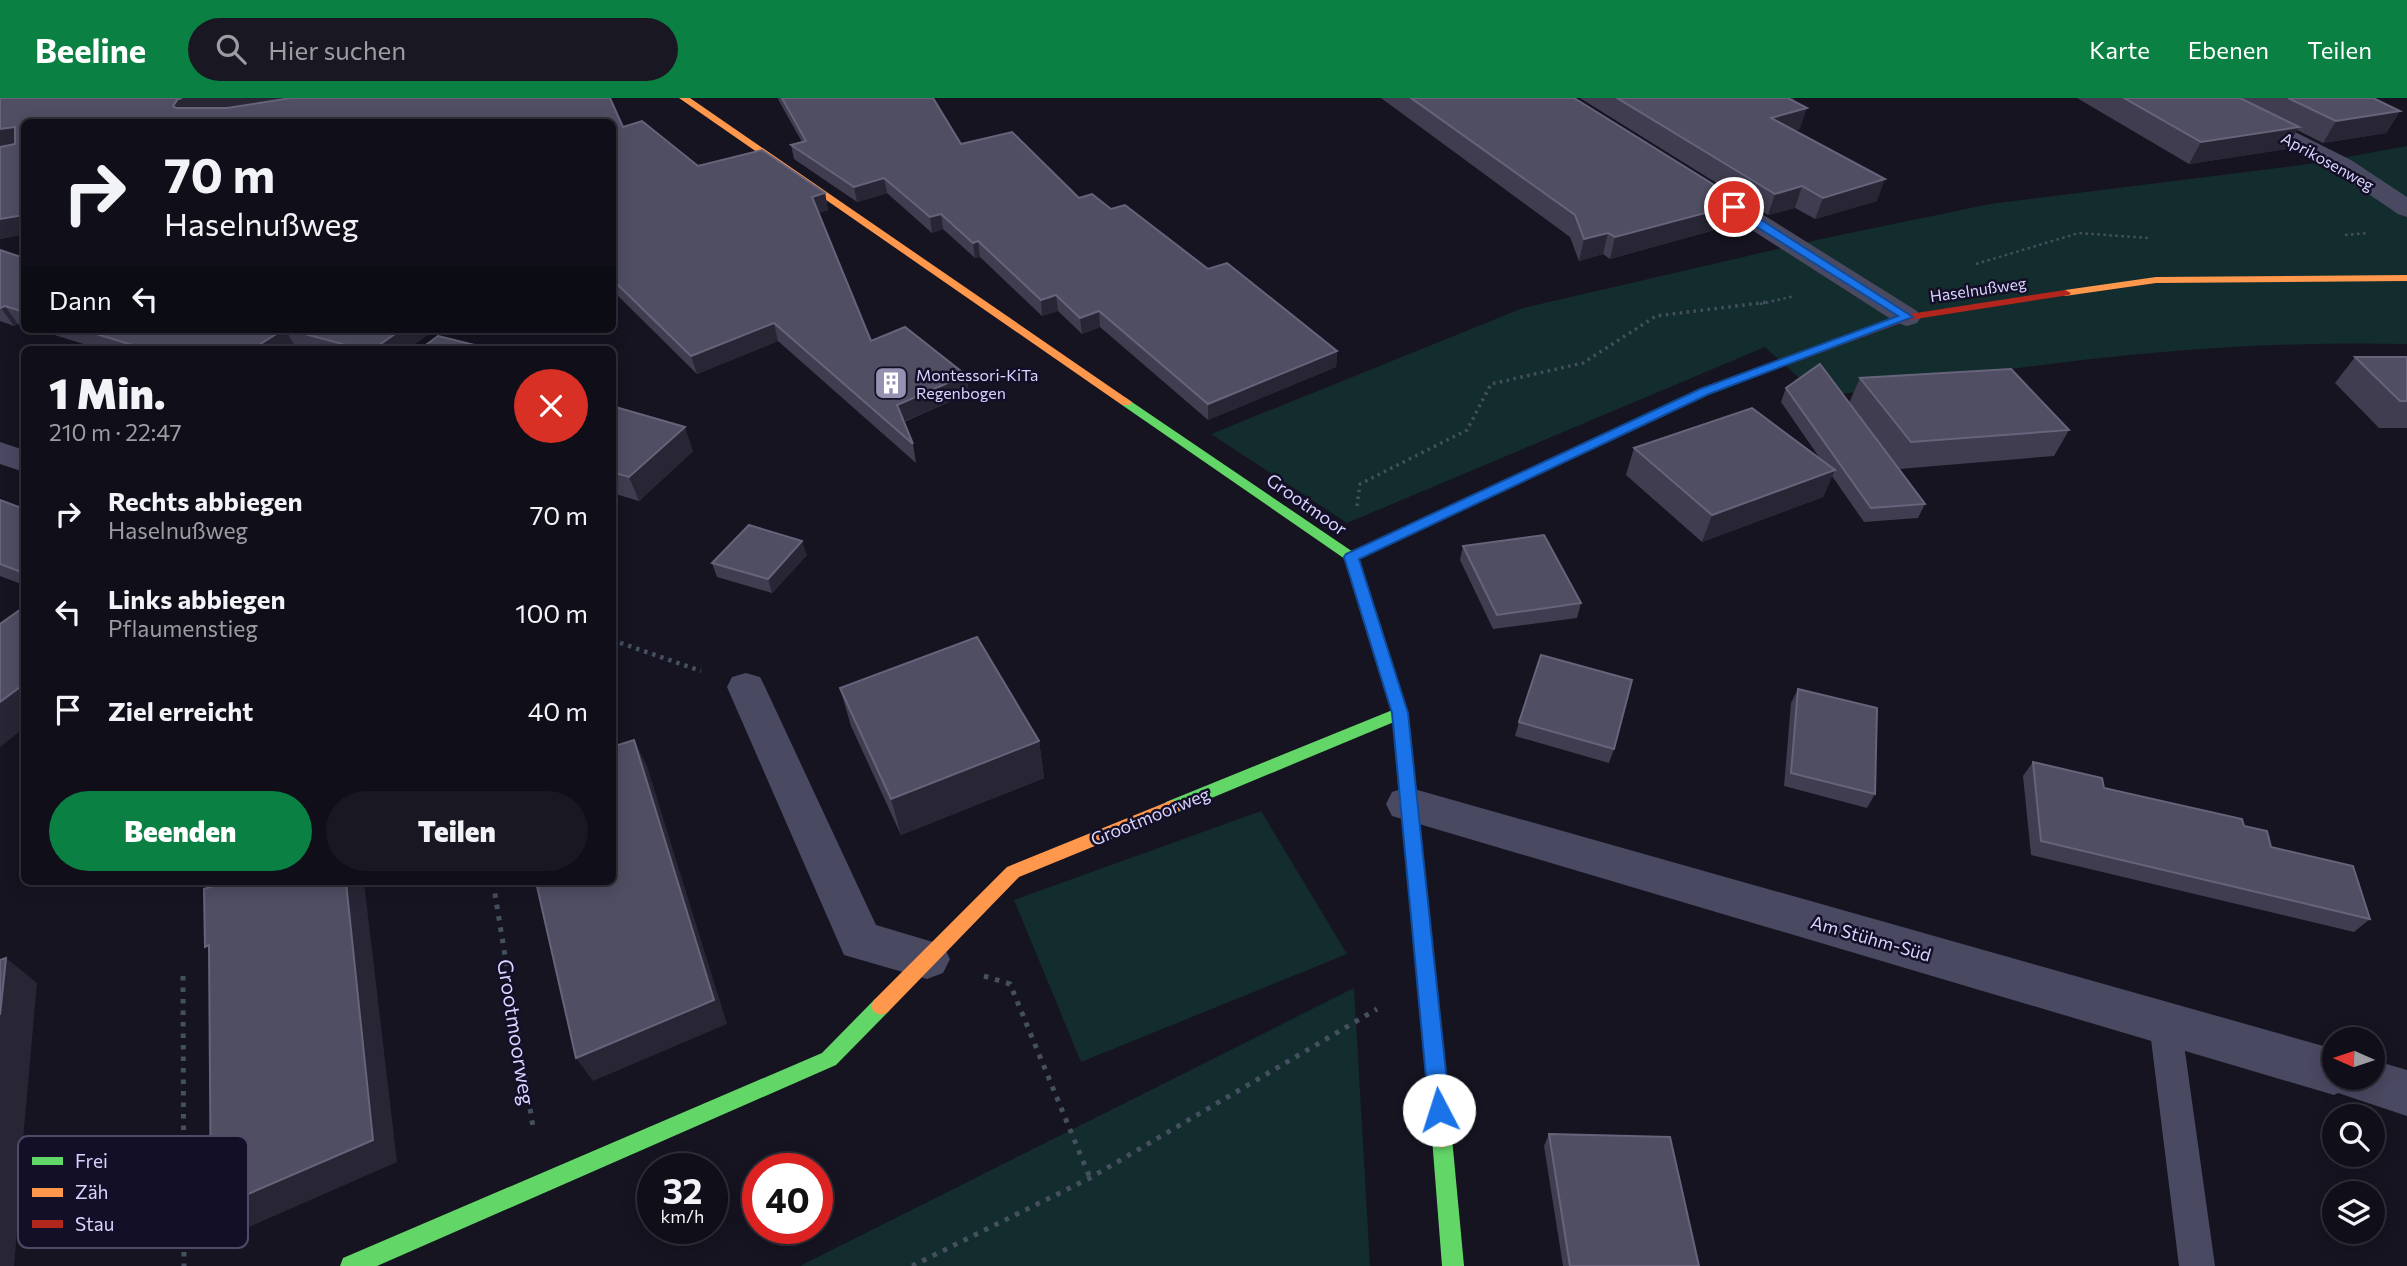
<!DOCTYPE html>
<html lang="de">
<meta charset="utf-8">
<style>
body{margin:0;font-family:Commissioner,sans-serif;background:#191822;color:#f1f3f6;height:100vh;display:flex;flex-direction:column;font-size:26px;white-space:nowrap}
*{box-sizing:border-box;margin:0}
p{font-size:23px;color:#9c9ca2}
.icon{flex:none;width:38px;height:38px;fill:none;stroke:currentColor;stroke-width:2;stroke-linecap:round;stroke-linejoin:round}
.map{position:relative;flex:1;overflow:hidden}
.sheet{position:absolute;left:21px;top:248px;width:595px;height:539px;display:flex;flex-direction:column;background:#100f19;border-radius:10px;box-shadow:0 4px 18px #0003,0 0 0 2px #302f38}
.sheet>*{flex:none}
.banner{position:absolute;left:21px;top:21px;width:595px;height:214px;border-radius:10px;box-shadow:0 4px 18px #0003,0 0 0 2px #302f38;background:#100f19;color:#f1f3f6;overflow:hidden}
.needle{width:46px;rotate:273deg}
.buttons{position:absolute;left:2322px;top:929px;display:grid;gap:14px}
.buttons a{display:grid;place-items:center;width:63px;height:63px;border-radius:50%;background:#100f19;box-shadow:0 4px 18px #0003,0 0 0 2px #302f38;font-size:35px}
.speed{position:absolute;left:637px;top:1055px;display:flex;gap:14px;font-size:35px;font-weight:700;text-align:center}
.speed>*{display:grid;place-content:center;width:91px;height:91px;border-radius:50%;background:#100f19;box-shadow:0 4px 18px #0003,0 0 0 2px #302f38;line-height:1}
.speed small{font-size:18px;font-weight:400}
.speed .limit{border:10px solid #d22;background:#fff;color:#111}
.pin{position:absolute;display:grid;place-items:center;width:60px;height:60px;color:#fff;margin:-30px;border:4px solid #fff;border-radius:50%;box-shadow:0 2px 7px #0007}
.me{position:absolute;width:77px;margin:-38px;rotate:355deg;stroke-linejoin:round;filter:drop-shadow(0 0 5px #0008)}
.turn{display:flex;align-items:center;gap:24px;height:147px;padding:0 28px;font-size:32px}
.turn .icon{width:91px;height:91px;stroke-width:2.5}
.turn b{display:block;font-size:49px;line-height:60px}
.then{display:flex;align-items:center;height:66px;padding:0 28px;background:#0003;gap:14px;font-size:26px}
.round{display:grid;place-items:center;flex:none;width:74px;height:74px;border-radius:37px;background:#191822}
.summary{display:flex;align-items:center;justify-content:space-between;height:119px;padding:0 28px}
h1{font-size:42px;font-weight:800;line-height:52px}
.button{display:flex;gap:14px;margin-top:auto;padding:14px 28px}
.button a{flex:1;height:80px;border-radius:42px;background:#0b8043;color:#fff;font-size:28px;font-weight:800;line-height:80px;text-align:center}
.button a+a{background:#191822;color:#f1f3f6}
ul{padding:0;list-style:none}
li{display:flex;align-items:center;gap:21px;height:98px;padding:0 28px}
li div{flex:1}
li b{display:block;font-size:26px}
li em{font-style:normal}
header{display:flex;align-items:center;gap:42px;box-sizing:border-box;height:98px;padding:0 35px;background:#0b8043;color:#fff}
header strong{font-size:33px}
nav{display:flex;gap:38px;margin-inline-start:auto;font-size:24px}
.search{width:490px;height:63px;background:#191822;display:flex;align-items:center;gap:18px;box-sizing:border-box;padding:0 24px;border-radius:38px;color:#9c9ca2;font-size:26px}
.map>svg:first-child{display:block}
.green{fill:#132c2d}
.lines{fill:none;stroke-linecap:round;stroke-linejoin:round}
.path-far3{stroke:#44505f;stroke-width:2.5;stroke-dasharray:2.5 3.5;stroke-linecap:butt}
.path-far2{stroke:#44505f;stroke-width:3.5;stroke-dasharray:2.5 4.5;stroke-linecap:butt}
.path-far1{stroke:#44505f;stroke-width:4.5;stroke-dasharray:3.5 5;stroke-linecap:butt}
.path{stroke:#44505f;stroke-width:5;stroke-dasharray:4.5 7;stroke-linecap:butt}
.lane{fill:#4a4962;fill-rule:evenodd}
.street{fill:#4a4962;fill-rule:evenodd}
.fast{fill:#63d668;fill-rule:evenodd}
.slow{fill:#ff974d;fill-rule:evenodd}
.jam{fill:#b3261e;fill-rule:evenodd}
.wall{fill:#403d50}
.shaded-wall{fill:#282635}
.building{fill:#504e63;stroke:#66637b;stroke-width:2}
.route{fill:#1a73e8;stroke:#114b97;stroke-width:2}
.labels{text-anchor:middle;dominant-baseline:central;stroke-width:5;stroke-linejoin:round;paint-order:stroke}
.far-street-label{font-size:16px;fill:#d9d4ff;stroke:#130f26}
.far-poi-label{font-size:16px;fill:#d9d4ff;stroke:#130f26;text-anchor:start}
.street-label{font-size:18px;fill:#d9d4ff;stroke:#130f26}
.near-street-label{font-size:21px;fill:#d9d4ff;stroke:#130f26}
.key{fill:#130f26;stroke:#4e4a67;stroke-width:2}
.key-label{font-size:19px;fill:#d9d4ff}
</style>
<header>
<strong>Beeline</strong>
<div class="search"><svg class="icon" aria-label="search" viewBox="0 0 24 24"><circle cx="10" cy="10" r="6"/><path d="M15 15l6 6"/></svg>Hier suchen</div>
<nav><a>Karte</a><a>Ebenen</a><a>Teilen</a></nav>
</header>
<div class="map">
<svg width="2407" height="1168" viewBox="0 0 2407 1168">
<rect width="100%" height="100%" fill="#161421"/>
<g class="green">
<path d="M2407,48V246C2211,241 2018,267 1825,299L1799,280L1765,249L1347,425L1211,336L1523,210L1821,141L1990,106L2309,66Z"/>
<polygon points="1261,713 1347,856 1081,964 1014,802"/>
<polygon points="1354,890 1370,1168 800,1168"/>
</g>
<g class="lines">
<g class="path-far3">
<polyline points="2345,137 2368,135"/>
<polyline points="1976,166 2079,135 2148,140"/>
<polyline points="1760,206 1795,198"/>
</g>
<polyline class="path-far2" points="1357,408 1360,386 1467,332 1491,286 1583,265 1656,218 1768,204"/>
<polyline class="path-far1" points="612,542 701,573"/>
<g class="path">
<polyline points="493,784 533,1029"/>
<polyline points="183,878 184,1168"/>
<polyline points="984,878 1010,886 1090,1080"/>
<polyline points="912,1168 1090,1080 1377,911"/>
</g>
<polygon class="lane" points="2165,910 2176,915 2181,925 2215,1168 2179,1168 2149,925 2154,915"/>
<g class="street">
<polygon points="2198,0 2227,0 2351,62 2407,99 2407,119 2398,116 2333,72 2201,5"/>
<polygon points="1697,78 1706,81 1917,213 1921,219 1917,225 1907,228 1897,225 1688,91 1684,86 1688,81"/>
<polygon points="0,344 24,352 24,374 0,366"/>
<polygon points="746,575 760,579 765,589 876,827 943,847 950,861 943,875 927,881 844,857 727,589 732,579"/>
<polygon points="1407,689 2334,951 2334,980 2373,980 2373,962 2407,972 2407,1018 2338,995 2334,997 1392,718 1386,706 1392,694"/>
</g>
<g class="fast">
<polygon points="1126,300 1356,456 1377,516 1374,520 1369,521 1361,516 1345,461 1122,307 1122,301"/>
<polygon points="1400,609 1406,611 1408,615 1406,619 1178,714 1172,716 1166,714 1163,709 1166,704"/>
<polygon points="881,899 888,902 891,908 888,914 836,967 377,1168 340,1168 343,1160 822,955 874,902"/>
<polygon points="1442,1030 1449,1033 1452,1040 1464,1168 1442,1168 1432,1040 1435,1033"/>
</g>
<g class="slow">
<polygon points="679,0 690,0 1132,304 1130,307 1122,307"/>
<polygon points="2407,177 2407,183 2156,185 2065,198 2059,195 2065,192 2156,179"/>
<polygon points="1635,322 1641,326 1640,329 1356,462 1346,462 1344,459 1346,456"/>
<polygon points="1369,511 1377,516 1408,615 1452,1040 1449,1047 1442,1050 1435,1047 1432,1040 1392,615 1361,516"/>
<polygon points="1172,702 1178,704 1181,709 1178,714 1019,779 888,914 881,917 874,914 871,908 874,902 1007,769"/>
</g>
<polygon class="jam" points="2065,192 2071,195 2069,197 1909,222 1709,296 1640,329 1635,330 1629,326 1701,290 1903,217"/>
</g>
<g class="wall">
<polygon points="0,0 281,0 220,10 227,10 291,0 610,0 623,29 642,23 698,68 762,52 825,95 828,112 819,115 871,243 905,229 966,277 969,295 904,324 913,346 916,365 778,243 697,276 612,192 612,24 24,24 24,136 0,141"/>
<polygon points="778,0 933,0 961,46 1079,100 1111,111 1337,253 1336,269 1208,322 1100,229 1082,236 1058,213 1042,218 980,159 975,160 943,131 932,135 887,95 857,104 794,61 791,47 802,44 779,3"/>
<polygon points="1381,0 1574,0 1736,126 1610,161 1603,156 1579,163 1570,139"/>
<polygon points="1580,0 1794,0 1793,3 1800,31 1794,32 1877,103 1815,121 1795,110 1768,117"/>
<polygon points="2077,0 2373,0 2400,13 2386,35 2323,45 2297,32 2286,51 2189,66"/>
<polygon points="0,152 24,160 24,228 18,226 14,228 0,223"/>
<polygon points="35,231 436,231 406,252 308,252 295,248 289,252 103,252"/>
<polygon points="2355,259 2407,259 2407,330 2379,330 2335,285"/>
<polygon points="1860,280 2069,332 2054,358 1899,371 1925,406 1918,420 1864,424 1832,378 1823,399 1702,444 1626,377 1634,350 1821,362 1781,304 1786,290 1849,305"/>
<polygon points="612,308 693,353 639,403 612,395"/>
<polygon points="0,402 24,411 24,487 0,478"/>
<polygon points="1463,448 1581,505 1577,520 1493,531 1460,462"/>
<polygon points="807,457 772,495 717,479 712,465"/>
<polygon points="840,590 1039,643 1044,680 901,737 851,628"/>
<polygon points="1798,591 1875,696 1867,710 1784,688 1791,605"/>
<polygon points="1519,624 1614,651 1609,665 1515,638"/>
<polygon points="2033,664 2104,690 2244,728 2370,821 2354,834 2031,757 2023,678"/>
<polygon points="1549,1036 1699,1168 1563,1168 1544,1048"/>
</g>
<g class="shaded-wall">
<polygon points="182,0 281,0 196,14 187,17 173,8 178,1"/>
<polygon points="1786,0 1794,0 1789,15 1807,10 1800,31 1765,40 1771,20"/>
<polygon points="2400,13 2386,35 2323,45 2336,23"/>
<polygon points="15,29 24,43 0,50 0,31"/>
<polygon points="2299,29 2286,51 2189,66 2201,44"/>
<polygon points="884,80 887,95 857,104 854,89"/>
<polygon points="1885,81 1877,103 1815,121 1823,100"/>
<polygon points="1802,88 1795,110 1768,117 1775,96"/>
<polygon points="825,95 828,112 816,116 812,99"/>
<polygon points="1743,105 1736,126 1610,161 1615,139"/>
<polygon points="941,116 943,131 932,135 930,119"/>
<polygon points="24,117 24,136 0,141 0,121"/>
<polygon points="1608,135 1603,156 1579,163 1584,141"/>
<polygon points="978,143 980,159 975,160 973,145"/>
<polygon points="1056,197 1058,213 1042,218 1041,202"/>
<polygon points="5,208 18,226 14,228 1,210"/>
<polygon points="1099,213 1100,229 1082,236 1080,220"/>
<polygon points="774,225 778,243 697,276 691,258"/>
<polygon points="285,231 295,248 289,252 251,252"/>
<polygon points="402,231 436,231 406,252 372,252"/>
<polygon points="1337,253 1336,269 1208,322 1208,306"/>
<polygon points="966,277 969,295 900,325 897,307"/>
<polygon points="685,329 693,353 639,403 629,379"/>
<polygon points="1835,372 1823,399 1702,444 1712,417"/>
<polygon points="802,443 807,457 772,495 768,481"/>
<polygon points="24,586 24,630 0,649 0,604"/>
<polygon points="634,642 647,668 727,926 593,983 576,960"/>
<polygon points="1039,643 1044,680 901,737 891,701"/>
<polygon points="346,784 364,784 397,1064 240,1133 211,1112"/>
<polygon points="6,860 37,885 20,1075 22,1076 14,1168 0,1168 0,917"/>
</g>
<g class="building">
<polygon points="0,0 182,0 178,1 173,8 176,10 227,10 291,0 610,0 623,29 642,23 698,68 762,52 825,95 812,99 871,243 905,229 966,277 897,307 913,346 774,225 691,258 612,181 612,121 615,120 612,118 612,24 24,24 24,117 0,121 0,49 15,46 15,29 0,31"/>
<polygon points="782,0 933,0 961,46 1012,34 1079,100 1092,96 1111,111 1125,107 1208,171 1227,165 1337,253 1208,306 1099,213 1080,220 1056,197 1041,202 978,143 973,145 941,116 930,119 884,80 854,89 791,47 806,43"/>
<polygon points="1411,0 1574,0 1743,105 1615,139 1608,135 1584,141 1575,117"/>
<polygon points="1617,0 1788,0 1807,10 1771,20 1885,81 1823,100 1802,88 1775,96"/>
<polygon points="2124,0 2240,0 2299,29 2201,44"/>
<polygon points="2288,0 2373,0 2400,13 2336,23"/>
<polygon points="0,152 24,160 24,214 5,208 0,210"/>
<polygon points="80,231 284,231 251,252 149,252"/>
<polygon points="286,231 402,231 372,252 365,252"/>
<polygon points="438,238 495,252 419,252"/>
<polygon points="2355,259 2407,259 2407,303 2400,303"/>
<polygon points="1820,266 1925,406 1871,410 1786,290"/>
<polygon points="2011,271 2069,332 1911,344 1860,280"/>
<polygon points="612,308 685,329 629,379 612,374"/>
<polygon points="1752,310 1835,372 1712,417 1634,350"/>
<polygon points="0,402 24,411 24,475 0,466"/>
<polygon points="749,427 802,443 768,481 712,465"/>
<polygon points="1544,437 1581,505 1497,517 1463,448"/>
<polygon points="24,509 24,586 0,604 0,526"/>
<polygon points="977,539 1039,643 891,701 840,590"/>
<polygon points="1541,557 1632,582 1614,651 1519,624"/>
<polygon points="1798,591 1877,610 1875,696 1791,675"/>
<polygon points="634,642 714,902 576,960 536,784 612,784 612,649"/>
<polygon points="2033,664 2102,680 2104,690 2242,721 2244,728 2267,733 2271,749 2353,768 2370,821 2041,743"/>
<polygon points="225,784 346,784 373,1042 211,1112 209,847 205,849 204,791"/>
<polygon points="6,860 0,917 0,862"/>
<polygon points="1549,1036 1670,1039 1699,1168 1570,1168"/>
</g>
<polygon class="route" points="1730,107 1738,107 1913,219 1709,296 1359,461 1408,615 1450,1012 1447,1019 1439,1021 1432,1019 1429,1012 1392,615 1344,459 1346,456 1700,291 1898,218 1730,112"/>
<defs>
<g id="building-square" transform="scale(1.75)"><rect x="-9" y="-9" width="18" height="18" rx="4" fill="#9591b1" stroke="#130f26"/><path d="M-4-6H4V6H1V3H-1V6H-4ZM-2.5-4.3h1.7v1.8h-1.7ZM.8-4.3h1.7v1.8H.8ZM-2.5-1h1.7V.8h-1.7ZM.8-1h1.7V.8H.8Z" fill="#fff"/></g>
</defs>
<g fill-rule="evenodd">
<use href="#building-square" x="891" y="285"/>
</g>
<g class="labels">
<g class="far-street-label">
<text transform="translate(2328 63) rotate(29)">Aprikosenweg</text>
<text transform="translate(1978 191) rotate(-8)">Haselnußweg</text>
</g>
<g class="far-poi-label">
<text x="916" y="276">Montessori-KiTa<tspan x="916" dy="18">Regenbogen</tspan></text>
</g>
<g class="street-label">
<text transform="translate(1307 406) rotate(35)">Grootmoor</text>
<text transform="translate(1150 718) rotate(-22)">Grootmoorweg</text>
<text transform="translate(1871 840) rotate(16)">Am Stühm-Süd</text>
</g>
<g class="near-street-label">
<text transform="translate(517 934) rotate(81)">Grootmoorweg</text>
</g>
</g>
<rect x="18" y="1038" width="230" height="112" rx="10" class="key"/>
<rect x="32" y="1059" width="31" height="8" fill="#63d668"/>
<rect x="32" y="1090" width="31" height="9" fill="#ff974d"/>
<rect x="32" y="1122" width="31" height="8" fill="#b3261e"/>
<g class="key-label">
<text x="75" y="1070">Frei</text>
<text x="75" y="1101">Zäh</text>
<text x="75" y="1133">Stau</text>
</g>
</svg>
<div class="buttons">
<a><svg class="needle" viewBox="-14 -14 28 28"><path d="M0-13l5 13h-10z" fill="#e53935"/><path d="M0 13l5-13h-10z" fill="#9c9ca2"/></svg></a>
<a><svg class="icon" aria-label="search" viewBox="0 0 24 24"><circle cx="10" cy="10" r="6"/><path d="M15 15l6 6"/></svg></a>
<a><svg class="icon" aria-label="layers" viewBox="0 0 24 24"><path d="M12 4l9 5-9 5-9-5zM3 14l9 5 9-5"/></svg></a>
</div>
<div class="speed"><div>32<small>km/h</small></div><div class="limit">40</div></div>
<div class="pin" style="left:1734px;top:109px;background:#d93025"><svg class="icon" aria-label="arrive" viewBox="0 0 24 24"><path d="M6 21V4h12l-3 4 3 4H6"/></svg></div>
<svg class="me" style="left:1439px;top:1012px" viewBox="-20 -20 40 40"><circle r="19" fill="#fff"/><path d="M0-13L10 11 0 6-10 11z" fill="#1a73e8"/></svg>
<div class="banner">
<div class="turn"><svg class="icon" aria-label="right" viewBox="0 0 24 24"><path d="M7 20v-9h11M14 6l5 5-5 5"/></svg><div><b>70 m</b>Haselnußweg</div></div>
<div class="then">Dann<svg class="icon" aria-label="left" viewBox="0 0 24 24"><path d="M17 20v-9H6M10 6l-5 5 5 5"/></svg></div>
</div>
<section class="sheet">
<div class="summary"><div><h1>1 Min.</h1><p>210 m · 22:47</p></div><a class="round" style="background:#d93025;color:#fff"><svg class="icon" aria-label="close" viewBox="0 0 24 24"><path d="M6 6l12 12M18 6L6 18"/></svg></a></div>
<ul>
<li><svg class="icon" aria-label="right" viewBox="0 0 24 24"><path d="M7 20v-9h11M14 6l5 5-5 5"/></svg><div><b>Rechts abbiegen</b><p>Haselnußweg</p></div><em>70 m</em></li>
<li><svg class="icon" aria-label="left" viewBox="0 0 24 24"><path d="M17 20v-9H6M10 6l-5 5 5 5"/></svg><div><b>Links abbiegen</b><p>Pflaumenstieg</p></div><em>100 m</em></li>
<li><svg class="icon" aria-label="arrive" viewBox="0 0 24 24"><path d="M6 21V4h12l-3 4 3 4H6"/></svg><div><b>Ziel erreicht</b></div><em>40 m</em></li>
</ul>
<div class="button"><a>Beenden</a><a>Teilen</a></div>
</section>
</div>
